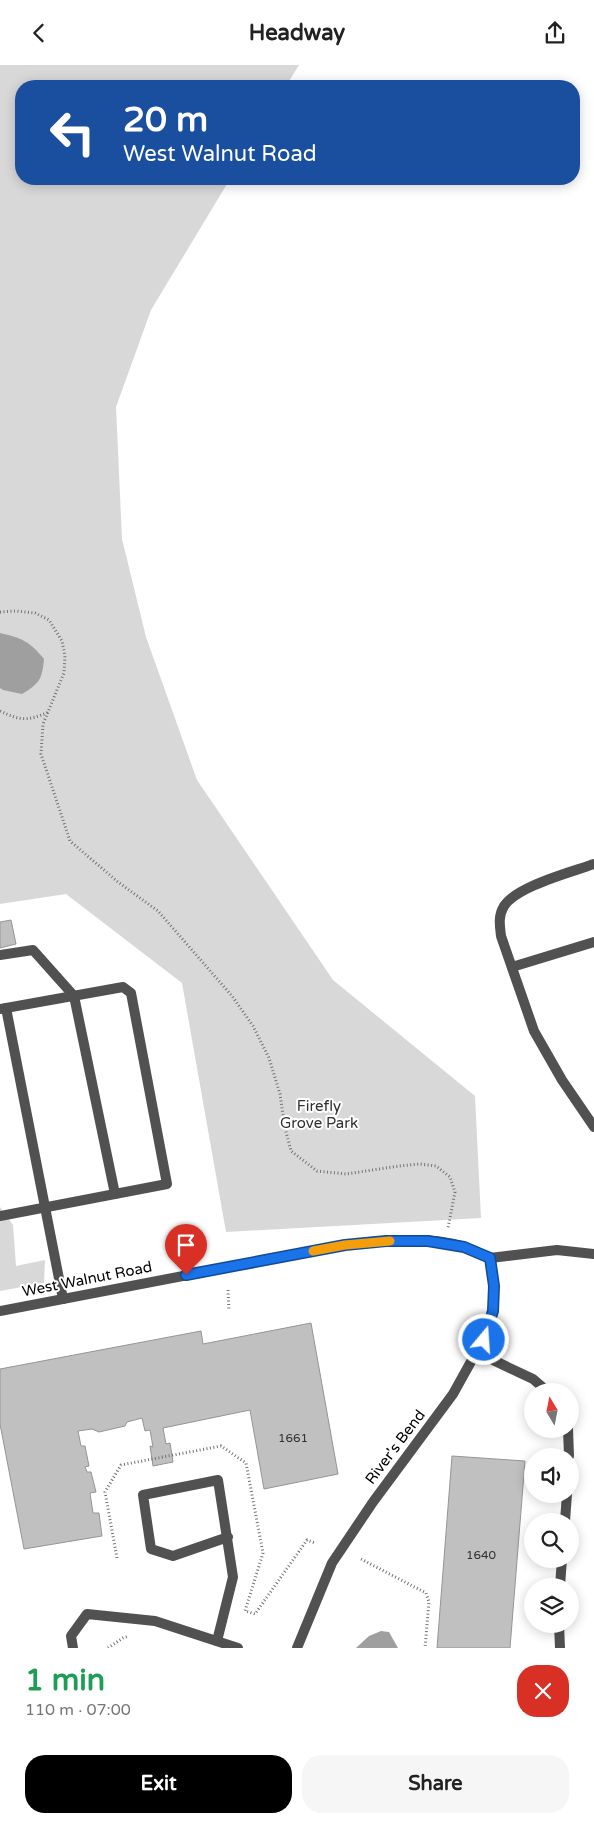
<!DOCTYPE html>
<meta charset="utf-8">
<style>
body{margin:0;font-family:"Varela Round",sans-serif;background:#f6f6f6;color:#222;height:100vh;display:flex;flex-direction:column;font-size:19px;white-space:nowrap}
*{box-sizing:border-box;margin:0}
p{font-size:16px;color:#767676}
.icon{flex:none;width:28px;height:28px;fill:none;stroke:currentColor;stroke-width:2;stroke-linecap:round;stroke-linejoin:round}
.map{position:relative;height:1583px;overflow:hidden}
.sheet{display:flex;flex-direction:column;background:#fff;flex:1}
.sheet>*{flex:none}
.guide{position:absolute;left:15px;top:15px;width:565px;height:105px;border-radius:20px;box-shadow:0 2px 12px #0003;background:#1a4fa0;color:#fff;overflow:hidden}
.needle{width:32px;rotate:350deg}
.buttons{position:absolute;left:524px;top:1318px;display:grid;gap:10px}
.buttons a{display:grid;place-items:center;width:55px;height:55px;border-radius:50%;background:#fff;box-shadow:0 2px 12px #0003;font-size:25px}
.pin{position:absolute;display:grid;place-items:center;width:42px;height:42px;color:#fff;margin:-51px -21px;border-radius:50% 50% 50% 0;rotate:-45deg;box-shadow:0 0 5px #0007}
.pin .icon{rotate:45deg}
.me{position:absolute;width:55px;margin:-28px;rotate:18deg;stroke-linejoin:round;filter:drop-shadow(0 0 4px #0008)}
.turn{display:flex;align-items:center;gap:18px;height:105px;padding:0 25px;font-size:22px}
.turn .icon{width:65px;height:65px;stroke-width:2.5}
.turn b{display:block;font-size:35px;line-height:42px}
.round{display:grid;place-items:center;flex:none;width:52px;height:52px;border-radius:20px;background:#f6f6f6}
.headline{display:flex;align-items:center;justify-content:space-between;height:85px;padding:0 25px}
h1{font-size:30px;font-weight:700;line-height:38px;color:#1e9e55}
.action{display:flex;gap:10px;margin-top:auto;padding:10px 25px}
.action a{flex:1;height:58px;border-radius:20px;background:#000;color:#fff;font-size:20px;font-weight:700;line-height:58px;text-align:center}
.action a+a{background:#f6f6f6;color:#222}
header{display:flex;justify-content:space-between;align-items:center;height:65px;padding:0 25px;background:#fff;font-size:22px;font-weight:700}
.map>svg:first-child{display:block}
.green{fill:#d8d8d8}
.water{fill:#9f9f9f}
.building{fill:#c0c0c0;stroke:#959595}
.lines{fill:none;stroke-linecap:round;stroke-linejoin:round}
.path{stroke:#737373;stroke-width:3;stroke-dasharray:1 2.5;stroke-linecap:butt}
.service{stroke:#515151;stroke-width:10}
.minor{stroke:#515151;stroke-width:10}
.route-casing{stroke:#114b97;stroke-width:12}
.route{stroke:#1a73e8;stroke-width:9}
.slow{stroke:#f59e0b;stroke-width:9}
.labels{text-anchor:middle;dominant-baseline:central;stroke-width:4;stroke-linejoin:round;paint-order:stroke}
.number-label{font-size:12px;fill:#303030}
.park-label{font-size:15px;fill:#2f2f2f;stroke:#fff}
.street-label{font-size:15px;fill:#000;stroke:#fff}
</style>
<header><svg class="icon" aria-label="back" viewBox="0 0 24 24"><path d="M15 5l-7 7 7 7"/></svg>Headway<svg class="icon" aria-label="share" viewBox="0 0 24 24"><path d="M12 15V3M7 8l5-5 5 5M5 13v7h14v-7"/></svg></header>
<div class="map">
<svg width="594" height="1583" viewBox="0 0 594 1583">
<rect width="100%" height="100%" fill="#fff"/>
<g class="green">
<polygon points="0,0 299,0 286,21 21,21 21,114 230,114 151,245 116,342 122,474 146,572 197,715 333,915 475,1031 481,1153 226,1167 182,918 66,829 0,839"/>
<polygon points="0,1142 13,1160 16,1201 45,1195 44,1218 0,1226"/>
</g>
<g class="water">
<path d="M0,568C22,573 29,576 44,594C42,614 40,618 22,629L3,625L0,623Z"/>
<polygon points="381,1566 389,1567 398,1583 356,1583 369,1571"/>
</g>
<g class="building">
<polygon points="11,855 16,879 0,883 0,857"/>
<polygon points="311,1258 338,1409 264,1424 250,1345 163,1363 166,1379 170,1378 173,1397 153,1401 150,1381 153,1382 150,1365 145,1366 142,1353 127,1357 125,1361 99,1367 92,1364 78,1366 81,1381 85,1381 89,1401 85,1402 87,1407 91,1407 96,1427 90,1428 93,1448 99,1448 102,1471 24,1484 0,1359 0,1304 201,1266 203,1279"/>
<polygon points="452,1391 525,1396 510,1583 437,1583"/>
</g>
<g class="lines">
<g class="path">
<polyline points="0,547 16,546 35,548 49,555 62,576 65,591 64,608 43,659 41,689 70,776 118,817 158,846 232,931 253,961 269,993 280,1029 285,1063 291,1086 317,1106 346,1109 399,1101 420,1099 436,1101 450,1112 455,1127 448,1163"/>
<path d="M0,646C21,656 27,656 49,647"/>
<polyline points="228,1225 229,1246"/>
<polyline points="117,1493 105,1427 121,1400 221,1381 246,1398 263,1488 245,1546 255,1549 307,1475 315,1478"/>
<polyline points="361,1494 426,1528 429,1537 425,1583"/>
<polyline points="108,1583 123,1573 129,1571"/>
</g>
<g class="service">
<path d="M594,799C572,807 513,822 503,843C498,852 500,862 501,871L534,966L562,1015L594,1062"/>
<polyline points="0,890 33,885 74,931 115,1129"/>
<polyline points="512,902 594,877"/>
<polyline points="6,943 63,1234"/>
<polyline points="0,944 123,922 131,928 167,1119 0,1151"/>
<polyline points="490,1193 557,1185 594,1189"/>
<polyline points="476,1287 533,1314 547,1326"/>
<polyline points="568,1364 569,1391"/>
<polyline points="565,1456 567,1429"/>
<polyline points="560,1521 562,1494"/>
<polyline points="559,1559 560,1583"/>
<polyline points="217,1576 233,1512 218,1415 143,1430 151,1484 173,1491 228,1472"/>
<polyline points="73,1583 71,1571 87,1549 155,1556 238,1583"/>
</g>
<path class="minor" d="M0,1246L345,1180C383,1176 428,1170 465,1182C473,1185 482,1189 490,1193L494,1221L493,1246L483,1275L453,1329L373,1437L332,1498L297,1583"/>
</g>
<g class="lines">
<g class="route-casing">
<polyline id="route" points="186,1210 345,1180 386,1176 428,1176 464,1182 490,1193 494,1221 493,1246 484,1275"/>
</g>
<use href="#route" class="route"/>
<polyline class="slow" points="313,1186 345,1180 390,1176"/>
</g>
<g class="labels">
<g class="number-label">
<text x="293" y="1373">1661</text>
<text x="481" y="1490">1640</text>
</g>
<g class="park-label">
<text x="319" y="1041">Firefly<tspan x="319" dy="17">Grove Park</tspan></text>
</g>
<g class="street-label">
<text transform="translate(87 1214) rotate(-11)">West Walnut Road</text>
<text transform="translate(395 1382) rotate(-53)">River's Bend</text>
</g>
</g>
</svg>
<div class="buttons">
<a><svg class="needle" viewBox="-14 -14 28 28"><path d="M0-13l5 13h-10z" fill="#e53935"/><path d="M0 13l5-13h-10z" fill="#767676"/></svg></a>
<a><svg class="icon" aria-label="sound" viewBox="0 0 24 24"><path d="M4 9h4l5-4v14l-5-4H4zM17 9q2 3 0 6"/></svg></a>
<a><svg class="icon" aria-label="search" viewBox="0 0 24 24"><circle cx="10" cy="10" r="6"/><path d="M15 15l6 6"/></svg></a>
<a><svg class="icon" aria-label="layers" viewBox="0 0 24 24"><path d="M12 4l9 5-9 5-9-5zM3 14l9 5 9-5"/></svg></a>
</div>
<div class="pin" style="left:186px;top:1210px;background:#d93025"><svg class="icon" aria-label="arrive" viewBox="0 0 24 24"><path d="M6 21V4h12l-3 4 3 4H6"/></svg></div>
<svg class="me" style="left:484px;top:1275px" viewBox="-20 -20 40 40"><circle r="17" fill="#1a73e8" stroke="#fff" stroke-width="3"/><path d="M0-11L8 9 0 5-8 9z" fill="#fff"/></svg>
<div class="guide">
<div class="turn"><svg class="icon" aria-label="left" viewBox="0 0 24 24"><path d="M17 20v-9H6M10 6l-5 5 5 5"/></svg><div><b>20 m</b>West Walnut Road</div></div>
</div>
</div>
<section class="sheet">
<div class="headline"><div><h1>1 min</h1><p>110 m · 07:00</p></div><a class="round" style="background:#d93025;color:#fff"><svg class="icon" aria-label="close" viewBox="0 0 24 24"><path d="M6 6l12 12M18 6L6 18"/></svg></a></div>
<div class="action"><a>Exit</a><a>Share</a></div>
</section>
